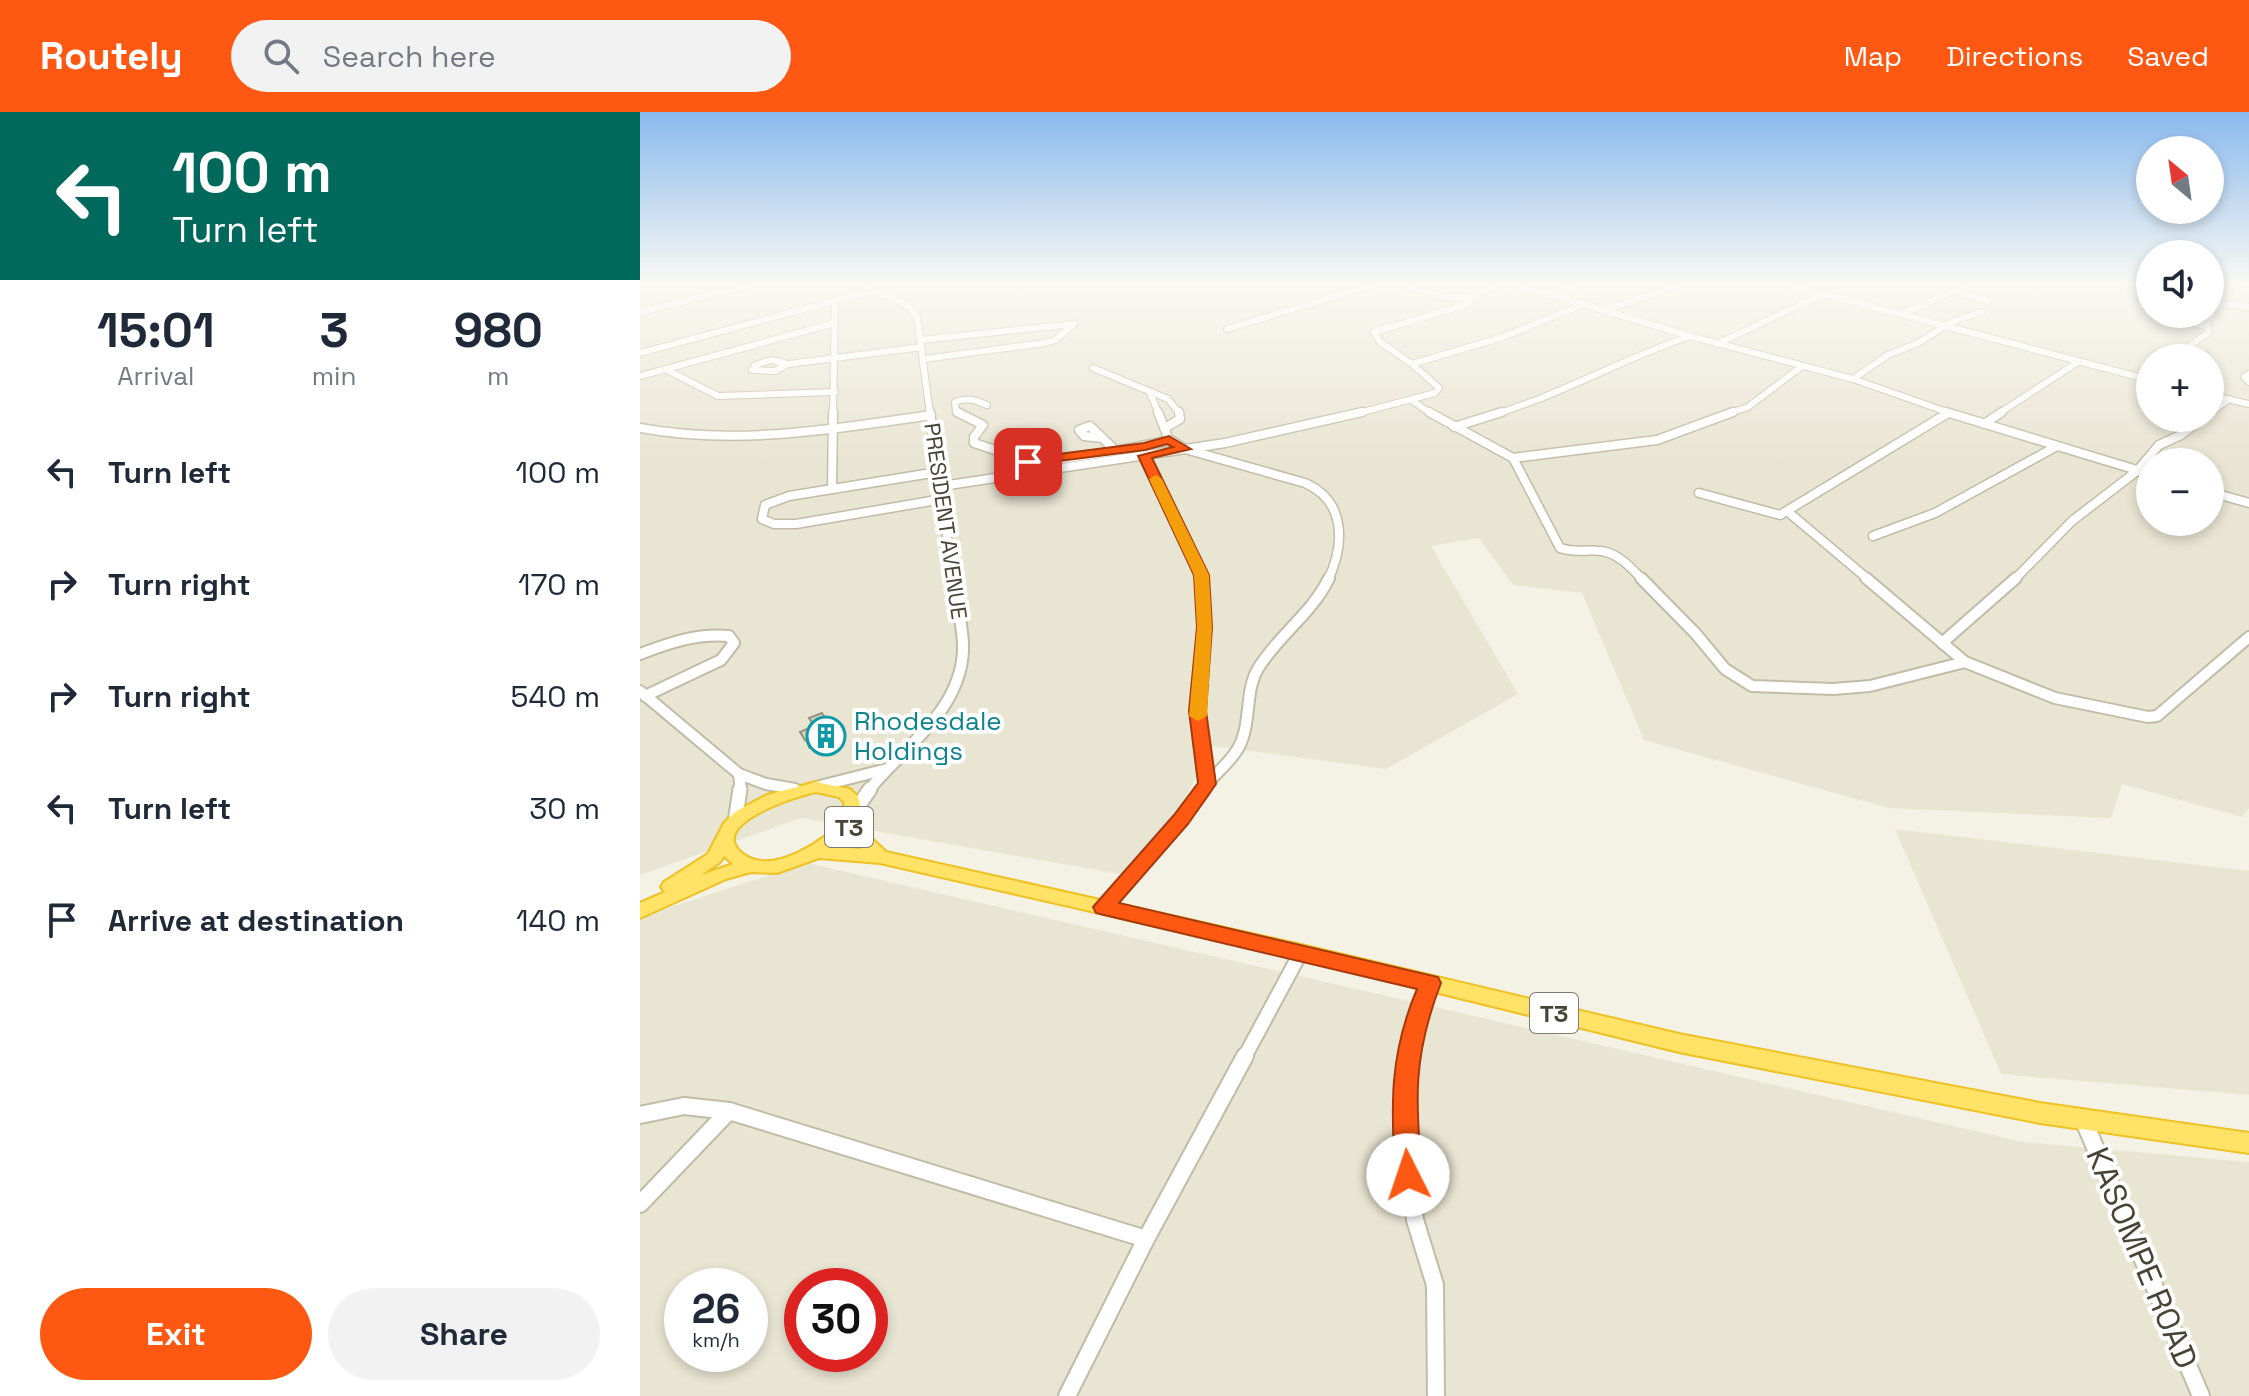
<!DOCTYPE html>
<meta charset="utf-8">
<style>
body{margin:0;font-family:"Space Grotesk",sans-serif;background:#f2f2f3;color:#1f2937;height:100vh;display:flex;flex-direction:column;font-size:30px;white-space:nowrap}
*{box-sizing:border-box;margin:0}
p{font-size:26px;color:#747a83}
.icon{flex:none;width:44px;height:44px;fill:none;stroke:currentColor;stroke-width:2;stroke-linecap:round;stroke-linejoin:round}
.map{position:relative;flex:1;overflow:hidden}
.sheet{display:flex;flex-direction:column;background:#fff;width:640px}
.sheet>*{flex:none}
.guide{background:#00695c;color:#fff;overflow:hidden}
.needle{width:52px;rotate:331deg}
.tools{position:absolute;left:1496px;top:24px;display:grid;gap:16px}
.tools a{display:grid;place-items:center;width:88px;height:88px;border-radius:50%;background:#fff;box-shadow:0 4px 12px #0003;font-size:40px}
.speed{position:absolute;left:24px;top:1156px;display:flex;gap:16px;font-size:40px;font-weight:700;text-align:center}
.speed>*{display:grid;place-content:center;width:104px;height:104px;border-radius:50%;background:#fff;box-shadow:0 4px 12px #0003;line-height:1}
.speed small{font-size:20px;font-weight:400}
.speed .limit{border:12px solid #d22;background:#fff;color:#111}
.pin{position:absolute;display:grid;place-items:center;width:68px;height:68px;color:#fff;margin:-34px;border-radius:16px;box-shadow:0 4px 12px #0006}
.me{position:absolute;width:88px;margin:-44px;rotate:356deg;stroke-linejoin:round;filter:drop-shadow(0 0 6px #0008)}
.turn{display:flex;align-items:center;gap:28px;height:168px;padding:0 40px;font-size:36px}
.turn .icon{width:104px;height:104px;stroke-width:2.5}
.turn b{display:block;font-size:56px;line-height:68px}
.eta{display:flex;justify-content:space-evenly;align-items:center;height:136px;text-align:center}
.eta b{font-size:48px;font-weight:600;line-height:56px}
.action{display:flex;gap:16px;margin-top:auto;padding:16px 40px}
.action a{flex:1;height:92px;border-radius:48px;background:#ff5812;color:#fff;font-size:32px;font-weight:600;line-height:92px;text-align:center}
.action a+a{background:#f2f2f3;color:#1f2937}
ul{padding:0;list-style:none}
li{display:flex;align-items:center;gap:24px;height:112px;padding:0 40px}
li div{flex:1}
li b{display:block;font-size:30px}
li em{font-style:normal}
header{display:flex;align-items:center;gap:48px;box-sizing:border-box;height:112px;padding:0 40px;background:#ff5812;color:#fff}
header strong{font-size:38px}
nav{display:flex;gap:44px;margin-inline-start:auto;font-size:28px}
.search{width:560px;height:72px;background:#f2f2f3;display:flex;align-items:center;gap:20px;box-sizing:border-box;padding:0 28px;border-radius:44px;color:#747a83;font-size:30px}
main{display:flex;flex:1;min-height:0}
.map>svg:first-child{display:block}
.residential{fill:#e9e5d3;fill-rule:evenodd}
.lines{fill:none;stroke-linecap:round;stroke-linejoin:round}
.minor-far4-casing{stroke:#c1bca7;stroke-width:8}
.minor-far3-casing{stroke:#c1bca7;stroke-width:11}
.minor-far2-casing{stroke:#c1bca7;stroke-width:14}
.minor-far1-casing{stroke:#c1bca7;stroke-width:17}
.minor-casing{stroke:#c1bca7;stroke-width:20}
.highway-casing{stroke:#eec125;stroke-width:4}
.minor-far4{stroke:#fff;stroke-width:6}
.minor-far3{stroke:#fff;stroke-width:8}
.minor-far2{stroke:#fff;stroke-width:10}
.minor-far1{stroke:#fff;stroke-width:13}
.minor{stroke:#fff;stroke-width:16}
.highway{fill:#ffe266;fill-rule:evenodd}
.shaded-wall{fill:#969282}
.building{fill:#d7d0b9;stroke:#969282;stroke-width:2}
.route{fill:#ff5812;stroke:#a6390c;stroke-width:2}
.slow{fill:#f59e0b}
.labels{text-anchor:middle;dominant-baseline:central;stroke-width:8;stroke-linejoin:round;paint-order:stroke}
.far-street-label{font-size:22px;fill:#484334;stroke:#fff}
.shield{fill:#fff;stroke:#7f7b71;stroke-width:2}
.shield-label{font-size:24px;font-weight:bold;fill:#484334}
.culture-label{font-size:26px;fill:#0d838f;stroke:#fff;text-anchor:start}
.near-street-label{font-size:32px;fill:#484334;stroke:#fff}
</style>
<header>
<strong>Routely</strong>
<div class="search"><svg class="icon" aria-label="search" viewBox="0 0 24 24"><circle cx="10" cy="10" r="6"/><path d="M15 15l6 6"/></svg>Search here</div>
<nav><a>Map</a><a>Directions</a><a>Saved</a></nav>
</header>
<main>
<section class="sheet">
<div class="guide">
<div class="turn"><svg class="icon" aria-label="left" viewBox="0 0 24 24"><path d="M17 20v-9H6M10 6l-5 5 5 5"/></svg><div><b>100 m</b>Turn left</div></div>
</div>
<div class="eta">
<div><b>15:01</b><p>Arrival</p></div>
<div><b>3</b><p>min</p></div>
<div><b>980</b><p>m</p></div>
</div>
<ul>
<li><svg class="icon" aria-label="left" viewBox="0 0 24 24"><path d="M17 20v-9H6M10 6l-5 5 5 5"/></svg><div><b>Turn left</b></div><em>100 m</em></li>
<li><svg class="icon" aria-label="right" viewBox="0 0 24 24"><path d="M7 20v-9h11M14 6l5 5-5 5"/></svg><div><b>Turn right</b></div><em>170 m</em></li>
<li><svg class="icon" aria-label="right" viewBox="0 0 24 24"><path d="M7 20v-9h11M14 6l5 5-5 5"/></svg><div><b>Turn right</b></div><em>540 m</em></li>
<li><svg class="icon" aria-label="left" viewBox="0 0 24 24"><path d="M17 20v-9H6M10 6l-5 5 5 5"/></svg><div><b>Turn left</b></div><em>30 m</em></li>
<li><svg class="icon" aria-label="arrive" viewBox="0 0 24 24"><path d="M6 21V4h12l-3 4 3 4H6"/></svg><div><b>Arrive at destination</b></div><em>140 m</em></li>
</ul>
<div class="action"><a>Exit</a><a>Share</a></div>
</section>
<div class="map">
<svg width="1609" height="1284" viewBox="0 0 1609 1284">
<rect width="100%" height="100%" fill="#f4f2e5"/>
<g class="residential">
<path d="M0,171H1510V202H1570V171H1609V696L1602,705L1482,672L1471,706L1249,696L1004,628L942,481L873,473L839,426L791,434L878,582L746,657L573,634L502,766L161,706L0,763ZM1510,246H1570V306H1510ZM1510,350H1570V410H1510Z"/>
<polygon points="1255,717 1609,759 1609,983 1361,962"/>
<path d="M167,751L1383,1030L1609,1050V1284H0V805ZM42,1174H110V1242H42ZM162,1174H230V1242H162Z"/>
</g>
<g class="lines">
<g class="minor-far4-casing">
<g id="minor-far4">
<polyline points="219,171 267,193 277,205 290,302"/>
<polyline points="760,171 804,185 831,186"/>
<polyline points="872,171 1050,224 1213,267 1313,302"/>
<polyline points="1142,171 1510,268"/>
<polyline points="1314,179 1348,189"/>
<polyline points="905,182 942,171"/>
<polyline points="1570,190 1609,195"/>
<polyline points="965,198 1044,171"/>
<polyline points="0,200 117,171"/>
<polyline points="1538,202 1543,208 1568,215"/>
<polyline points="1261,203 1330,171"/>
<polyline points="587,217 739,171"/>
<polyline points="281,228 434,212"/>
<polyline points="1077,232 1183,182"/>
<polyline points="0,241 235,178"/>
<polyline points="1533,246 1569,220 1566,213 1572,202 1570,195"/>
<polyline points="284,247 405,231 415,228 434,212"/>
<polygon points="131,248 148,252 135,259 112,258 115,253"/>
<polyline points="148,252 282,235"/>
<polyline points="772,252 740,230 734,220 825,193 834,182 863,171"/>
<polyline points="453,256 528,287 540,302"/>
<polyline points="25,257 78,284 195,280"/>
<polyline points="1609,262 1604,265 1609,270"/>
<polyline points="0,264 195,211"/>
<polyline points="1213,267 1248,243 1278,231 1312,210 1341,200"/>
<polyline points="509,279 519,302"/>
<polyline points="1570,283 1609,292"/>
<polyline points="771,288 792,302"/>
<polyline points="1570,301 1589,287"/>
<polyline points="193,302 195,189"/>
<path d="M321,302L316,300L315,290C327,285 336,288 347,293"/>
<polyline points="715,302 795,281 799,276 772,252 863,225 942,193"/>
<path d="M856,302C922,282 982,247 1048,225"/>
<polyline points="1087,302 1108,295 1161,255"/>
<polyline points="1358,302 1438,250"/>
</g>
</g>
<g class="minor-far3-casing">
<g id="minor-far3">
<polyline points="290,300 313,468"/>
<polyline points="317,300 343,313 334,325 334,331 395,351 476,339"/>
<polyline points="518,300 527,323"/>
<path d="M789,300L873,346L920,436C936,442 950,436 966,440C981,444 993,458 1003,468"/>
<polyline points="1306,300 1510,362"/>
<polyline points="1344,312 1362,300"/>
<polyline points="814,315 862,300"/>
<path d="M0,316C98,334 194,317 291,303"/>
<polyline points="525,316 540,307 539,300"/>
<path d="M462,326L444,324L439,318L450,314L476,339L531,328L545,337L665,371C706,389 705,432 688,468"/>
<polyline points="505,344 561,468"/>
<polyline points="873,346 1017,328 1093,300"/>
<polyline points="298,360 149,384 125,393 122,407 134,412 156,412 303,387"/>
<polyline points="302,374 585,331 722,300"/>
<polyline points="192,377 193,300"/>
<polyline points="1570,380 1609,391"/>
<polyline points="1059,381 1140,403 1308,301"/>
<polyline points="1147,399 1229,468"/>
<polyline points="1233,424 1295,401 1417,334"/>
<polyline points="1374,468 1432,409 1497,359 1519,333 1541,323 1563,306"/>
</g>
</g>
<g class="minor-far2-casing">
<g id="minor-far2">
<polyline points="561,466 564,515 558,599 567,672 562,679"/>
<polyline points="1001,466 1056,522 1085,557 1112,574 1193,577 1230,574 1325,550"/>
<polyline points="1226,466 1325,550 1415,586 1508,605 1517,604 1609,525"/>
<polyline points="1302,531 1376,466"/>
<path d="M0,542C29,531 57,521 89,524L94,531L81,548L5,584"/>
<polyline points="0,579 99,662 126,672 155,677"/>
<polyline points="99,662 101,679"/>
<path d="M567,672C579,658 596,645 602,628C611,604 605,577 619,555C639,523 673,500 689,466"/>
<polyline points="176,675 247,657"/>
<path d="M228,679C263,636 320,600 323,539C324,516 316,489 313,466"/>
</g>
</g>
<g class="minor-far1-casing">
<g id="minor-far1">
<polyline points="215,699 230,677"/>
<polyline points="95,710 100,677"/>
<polyline points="464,795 541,708 564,677"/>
<polyline points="604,946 661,840"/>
<polyline points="769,946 774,911 790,871"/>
</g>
</g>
<g class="minor-casing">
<g id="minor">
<polyline points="769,944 763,985 775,1108 795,1173 796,1284"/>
<polyline points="0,1003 44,994 89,999 506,1127"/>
<polyline points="1443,1007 1561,1284"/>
<polyline points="0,1092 89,999"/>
<polyline points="427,1284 506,1127 605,944"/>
</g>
</g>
<g class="highway-casing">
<path id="highway" d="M176,670L210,677L218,685L227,722L246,740L661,833L1039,922L1400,991L1609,1021V1041L1400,1011L1039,940L661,847L240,751L179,746L137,761L111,760L86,767L0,806V791L25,780L21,775L24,770L68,742L84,711L95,700L127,683ZM176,680L199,685L204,690V706C186,729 134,762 106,744C60,714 157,684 176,680ZM210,723L221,737L195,735L197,734ZM84,744L93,752L61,763L80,750Z"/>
</g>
<use href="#minor-far4" class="minor-far4"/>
<use href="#minor-far3" class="minor-far3"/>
<use href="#minor-far2" class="minor-far2"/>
<use href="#minor-far1" class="minor-far1"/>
<use href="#minor" class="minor"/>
<use href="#highway" class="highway"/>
</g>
<polygon class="shaded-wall" points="195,621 199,631 169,637 165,628"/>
<polygon class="building" points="182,601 195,621 165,628 160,620 174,614 169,606"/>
<linearGradient id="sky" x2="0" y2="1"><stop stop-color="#89baee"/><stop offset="0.49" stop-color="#faf9f3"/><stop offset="1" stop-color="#faf9f3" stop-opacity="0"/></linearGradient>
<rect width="1609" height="351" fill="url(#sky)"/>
<path class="route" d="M529,324L551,337L512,346L569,463L572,515L566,599L576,672L548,712L479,791L798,865L801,871C773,943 775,988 782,1063L778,1072L768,1075L759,1072L755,1063C751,994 749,943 777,877L464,803L456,801L453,795L534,703L558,671L549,599L557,515L554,463L498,344L533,335L527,332L505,338L388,353L382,350L388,346L504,331Z"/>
<polygon class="slow" points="516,363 522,367 569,463 572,515 567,604 558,609 549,604 557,515 554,463 509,367"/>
<defs>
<g id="building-ring" transform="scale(2)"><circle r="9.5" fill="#fff" stroke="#0f9aa8" stroke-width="1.5"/><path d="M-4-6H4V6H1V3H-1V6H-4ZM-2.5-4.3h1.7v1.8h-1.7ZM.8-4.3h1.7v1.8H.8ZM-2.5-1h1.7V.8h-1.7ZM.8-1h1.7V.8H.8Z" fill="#0f9aa8"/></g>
</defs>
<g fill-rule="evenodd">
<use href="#building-ring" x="186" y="624"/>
</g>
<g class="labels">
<g class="far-street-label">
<text transform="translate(306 409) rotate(82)">PRESIDENT AVENUE</text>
</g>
<g class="shield">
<rect x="185" y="695" width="48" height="40" rx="6"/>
<rect x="890" y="881" width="48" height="40" rx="6"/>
</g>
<g class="shield-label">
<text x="209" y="715">T3</text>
<text x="914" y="901">T3</text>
</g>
<g class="culture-label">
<text x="214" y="609">Rhodesdale<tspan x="214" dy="30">Holdings</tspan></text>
</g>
<g class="near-street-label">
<text transform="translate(1502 1146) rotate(67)">KASOMPE ROAD</text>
</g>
</g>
</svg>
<div class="tools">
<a><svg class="needle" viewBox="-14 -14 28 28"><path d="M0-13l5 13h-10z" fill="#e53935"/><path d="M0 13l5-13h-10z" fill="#747a83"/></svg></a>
<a><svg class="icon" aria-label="sound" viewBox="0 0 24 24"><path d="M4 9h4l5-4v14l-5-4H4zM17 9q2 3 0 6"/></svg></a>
<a>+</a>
<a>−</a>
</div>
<div class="speed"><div>26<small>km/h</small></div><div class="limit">30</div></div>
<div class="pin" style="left:388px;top:350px;background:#d93025"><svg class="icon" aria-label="arrive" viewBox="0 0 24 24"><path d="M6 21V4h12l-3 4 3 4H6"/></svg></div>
<svg class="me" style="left:768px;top:1063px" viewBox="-20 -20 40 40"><circle r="19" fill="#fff"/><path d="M0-13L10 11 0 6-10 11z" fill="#ff5812"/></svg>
</div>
</main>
